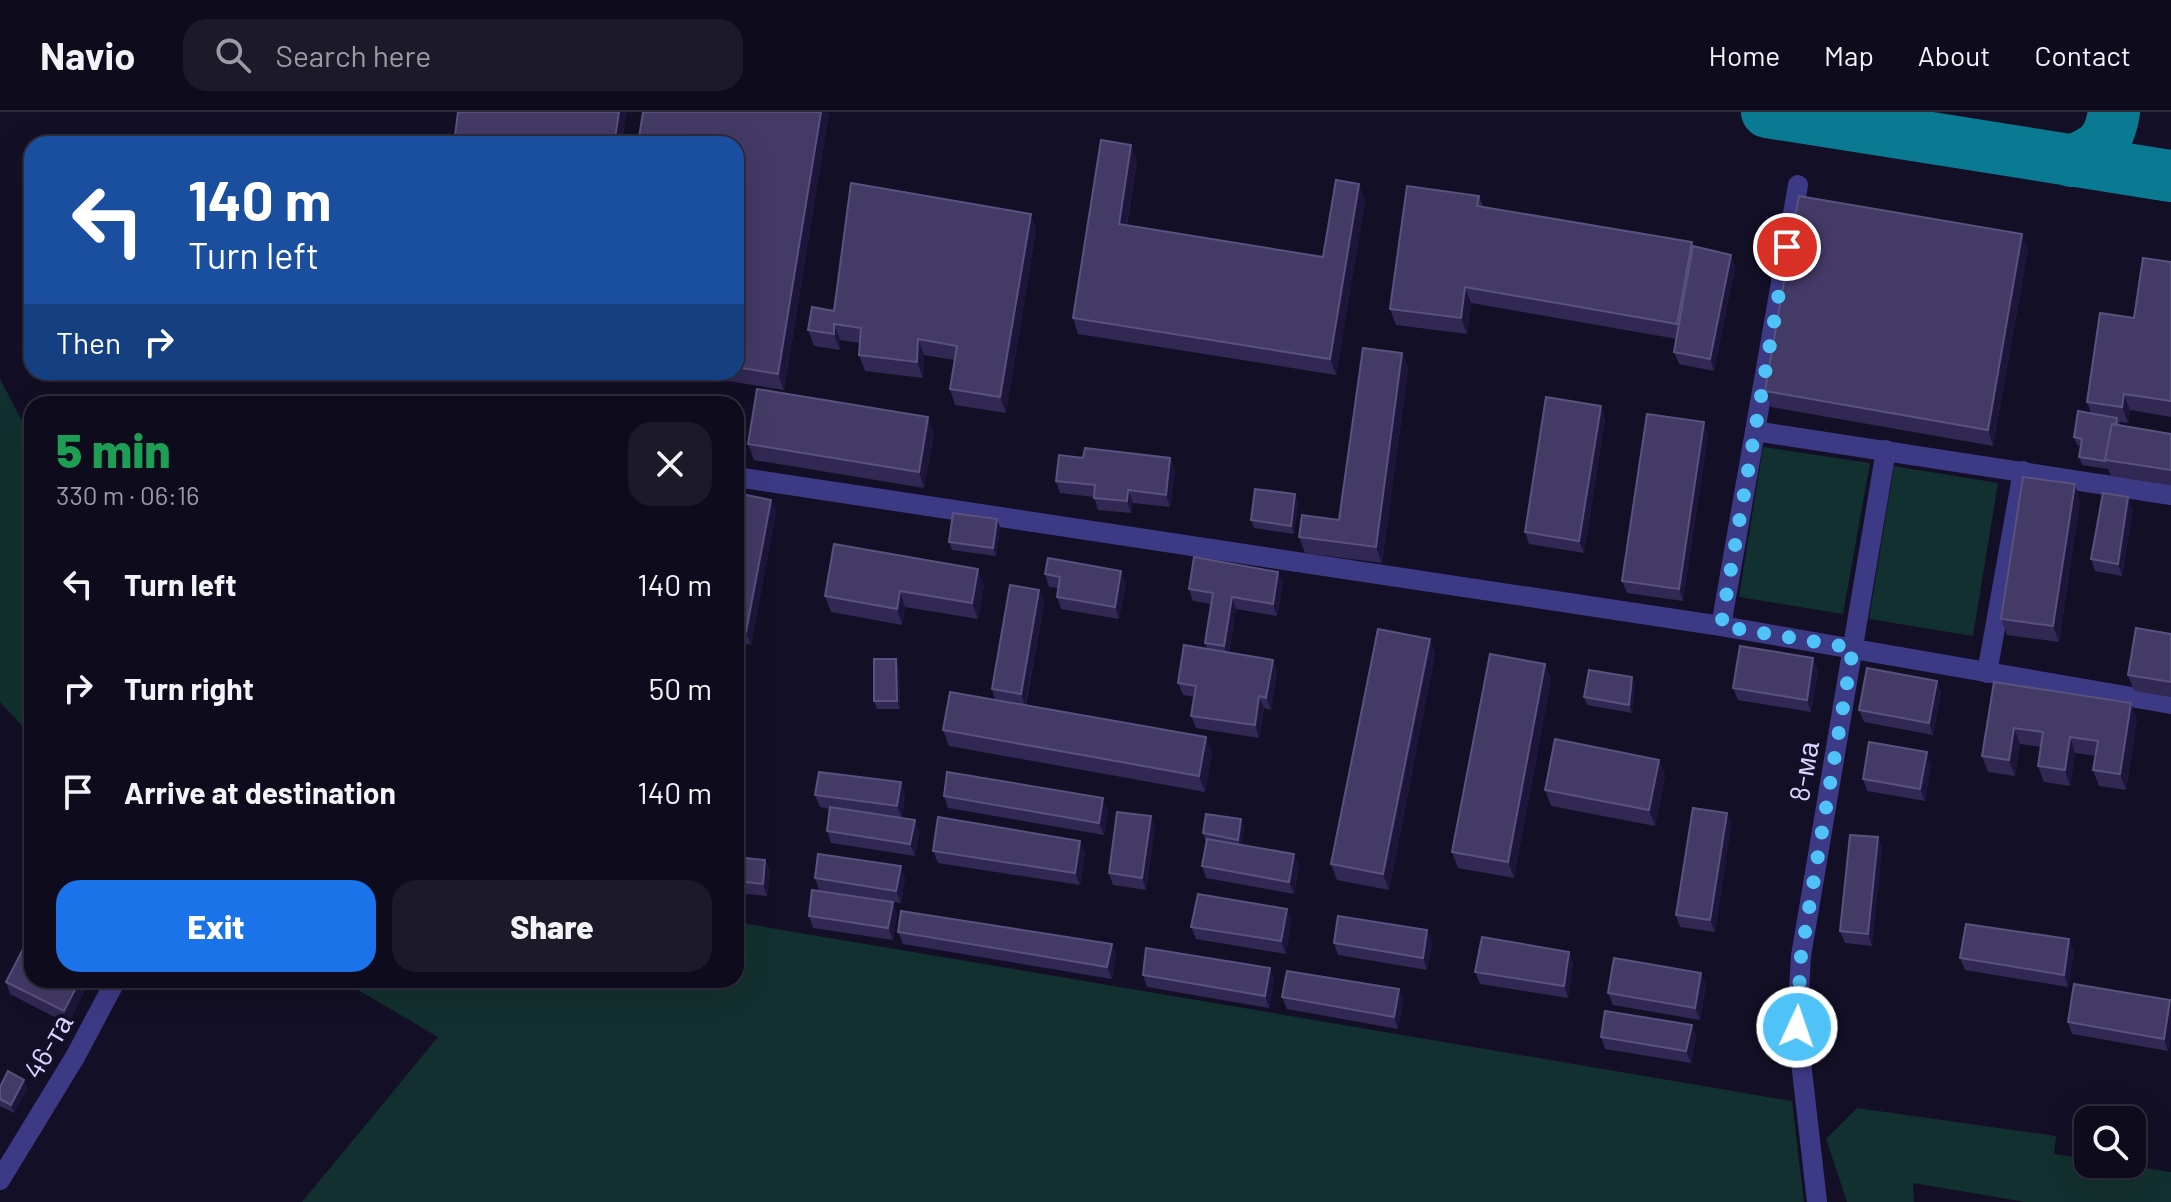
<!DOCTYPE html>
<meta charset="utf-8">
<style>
body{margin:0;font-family:Barlow,sans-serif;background:#1c1929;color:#f1f3f6;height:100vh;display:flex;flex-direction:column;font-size:30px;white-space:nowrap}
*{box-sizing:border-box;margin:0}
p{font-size:26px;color:#9b9ba3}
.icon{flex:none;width:44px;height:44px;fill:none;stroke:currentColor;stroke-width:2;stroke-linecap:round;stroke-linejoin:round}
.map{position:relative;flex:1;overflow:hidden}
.details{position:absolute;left:24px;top:284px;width:720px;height:592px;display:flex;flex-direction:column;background:#0e0b1c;border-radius:24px;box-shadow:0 8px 32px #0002,0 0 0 2px #2e2b3b}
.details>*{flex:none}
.guide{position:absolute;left:24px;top:24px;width:720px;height:244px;border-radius:24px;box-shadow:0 8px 32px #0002,0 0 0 2px #2e2b3b;background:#1a4fa0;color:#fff;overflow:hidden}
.controls{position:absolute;left:2074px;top:994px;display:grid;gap:16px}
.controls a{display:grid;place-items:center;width:72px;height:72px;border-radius:16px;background:#0e0b1c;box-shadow:0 8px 32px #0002,0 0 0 2px #2e2b3b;font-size:40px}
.pin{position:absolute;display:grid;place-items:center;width:68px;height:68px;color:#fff;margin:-34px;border:4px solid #fff;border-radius:50%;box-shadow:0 2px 8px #0007}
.me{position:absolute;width:88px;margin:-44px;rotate:3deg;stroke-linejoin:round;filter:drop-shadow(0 0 6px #0008)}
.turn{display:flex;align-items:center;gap:28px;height:168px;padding:0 32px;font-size:36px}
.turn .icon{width:104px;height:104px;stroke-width:2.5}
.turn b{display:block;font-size:56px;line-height:68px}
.then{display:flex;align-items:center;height:76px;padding:0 32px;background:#0003;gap:16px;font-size:30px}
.round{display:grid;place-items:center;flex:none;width:84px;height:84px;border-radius:24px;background:#1c1929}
.head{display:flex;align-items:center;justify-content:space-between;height:136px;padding:0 32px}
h1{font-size:48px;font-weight:800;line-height:60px;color:#1e9e55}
.action{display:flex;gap:16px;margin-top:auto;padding:16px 32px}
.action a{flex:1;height:92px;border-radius:24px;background:#1a73e8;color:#fff;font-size:32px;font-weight:800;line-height:92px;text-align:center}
.action a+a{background:#1c1929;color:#f1f3f6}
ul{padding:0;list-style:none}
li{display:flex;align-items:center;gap:24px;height:104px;padding:0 32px}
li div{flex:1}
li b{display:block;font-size:30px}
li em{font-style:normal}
header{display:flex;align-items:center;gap:48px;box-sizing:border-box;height:112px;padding:0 40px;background:#0e0b1c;border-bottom:2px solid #2e2b3b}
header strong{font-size:38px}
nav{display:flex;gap:44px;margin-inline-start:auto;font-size:28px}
.search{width:560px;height:72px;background:#1c1929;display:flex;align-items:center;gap:20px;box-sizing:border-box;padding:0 28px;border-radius:24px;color:#9b9ba3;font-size:30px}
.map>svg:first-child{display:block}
.green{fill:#12302f}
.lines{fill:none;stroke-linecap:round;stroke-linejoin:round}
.taxiway{stroke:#0a7a92;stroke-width:52}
.minor{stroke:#3d3a85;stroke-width:20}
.wall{fill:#312854}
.shaded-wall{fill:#1d163a}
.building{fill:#433a66;stroke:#5a527e;stroke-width:2}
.route{stroke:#4fc3f7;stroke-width:14;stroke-dasharray:0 25.2}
.labels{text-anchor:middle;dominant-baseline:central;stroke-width:8;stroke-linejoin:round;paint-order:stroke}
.street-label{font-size:28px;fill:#d9d4ff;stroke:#130f26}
</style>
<header>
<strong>Navio</strong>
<div class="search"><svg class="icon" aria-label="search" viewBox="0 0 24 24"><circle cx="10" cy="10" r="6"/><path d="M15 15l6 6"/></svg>Search here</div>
<nav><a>Home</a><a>Map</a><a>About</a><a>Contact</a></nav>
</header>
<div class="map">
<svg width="2171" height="1090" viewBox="0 0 2171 1090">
<rect width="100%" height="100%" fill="#130f26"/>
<g class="green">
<polygon points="0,267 32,328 32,624 0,590"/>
<polygon points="1763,335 1870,351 1843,502 1739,485"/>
<polygon points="1894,354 1998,371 1973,524 1869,507"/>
<polygon points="736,810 1792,989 1804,1090 302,1090 438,925 341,868 736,868"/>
<polygon points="1857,996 2056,1024 2054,1042 2088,1047 2088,1052 2119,1052 2171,1060 2171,1090 2025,1090 1913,1071 1914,1090 1847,1090 1826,1027"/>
</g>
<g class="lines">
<g class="taxiway">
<polyline points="1767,0 2171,64"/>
<path d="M2071,49C2099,38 2109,31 2114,0"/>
</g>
<g class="minor">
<polyline points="1755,319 2171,383"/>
<polyline points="736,365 1721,514 2171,592"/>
<polyline points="1721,514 1798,73"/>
<polyline points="1987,561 2023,359"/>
<polyline points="0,1068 75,945 116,868"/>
<polyline points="1817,1090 1797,915 1801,844 1886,338"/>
</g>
</g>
<g class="wall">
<polygon points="829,1 784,278 671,260 736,260 736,32"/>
<polygon points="1137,49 1127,114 1323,145 1365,88 1336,263 1078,222 1073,206"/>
<polygon points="1479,84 1483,95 1693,134 1731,143 1735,155 1714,259 1679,252 1674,240 1677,227 1471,191 1467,222 1396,213 1390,197"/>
<polygon points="1031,102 1036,118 1006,301 955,293 950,277 954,248 924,243 923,266 865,259 859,243 860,231 840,228 840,238 814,234 808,218 834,199"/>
<polygon points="2028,138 1993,334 1771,295 1765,279"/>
<polygon points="2171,150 2171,305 2130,298 2128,311 2119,310 2120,313 2171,322 2171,373 2111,364 2108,357 2082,353 2079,345 2081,334 2077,333 2074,325 2091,301 2087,290 2134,206"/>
<polygon points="1402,241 1408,257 1382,451 1305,441 1299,425 1339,408"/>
<polygon points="1601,294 1605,307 1584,441 1529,432 1525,420"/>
<polygon points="934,321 924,376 754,348 748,332"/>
<polygon points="1708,322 1683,489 1627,481 1622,469"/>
<polygon points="1083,346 1170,346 1175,358 1170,395 1133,391 1131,401 1098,398 1094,385 1060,381 1056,369"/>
<polygon points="1295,382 1298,391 1294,422 1254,416 1251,408"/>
<polygon points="736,384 771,388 776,400 751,533 736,530"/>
<polygon points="2080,388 2059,530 2007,523 2001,507"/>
<polygon points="2133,397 2122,464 2095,459 2091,447"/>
<polygon points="1000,415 996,444 952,438 949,430"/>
<polygon points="1278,460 1283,472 1277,504 1236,497 1229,541 1273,548 1277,560 1271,598 1264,596 1259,626 1196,616 1191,604 1194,585 1183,583 1178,571 1207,537 1205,531 1211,492 1193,489 1189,477"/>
<polygon points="1045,462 1126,471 1119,507 1061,497 1057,485 1058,476 1049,475"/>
<polygon points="984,473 978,507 905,495 902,513 831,500 825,484"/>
<polygon points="1039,478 1044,491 1026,593 1206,625 1212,641 1205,680 949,634 943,618 995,588 992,577"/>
<polygon points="2171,522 2171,585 2134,579 2128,563"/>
<polygon points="1430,527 1435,543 1389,778 1337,768 1331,752"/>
<polygon points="1813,546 1818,558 1811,600 1738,588 1733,576"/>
<polygon points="1545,552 1551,568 1514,766 1458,756 1452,740"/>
<polygon points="899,555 900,597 877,597 874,589"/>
<polygon points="1937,569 1941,581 1933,623 1864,610 1859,598"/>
<polygon points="1994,570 2137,607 2126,678 2099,674 2093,658 2096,644 2075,641 2070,674 2044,670 2038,654 2041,635 2020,632 2015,664 1988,660 1982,644"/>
<polygon points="1635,573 1632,601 1587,593 1584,585"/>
<polygon points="1659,648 1665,664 1655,714 1551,694 1545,678"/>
<polygon points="1931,653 1925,689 1867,679 1863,667"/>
<polygon points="901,670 905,683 902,706 915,708 919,720 915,744 831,731 827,719 830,697 820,695 815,683"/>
<polygon points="944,684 1108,699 1104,723 948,696"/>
<polygon points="1727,701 1731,713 1715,820 1680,815 1676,803"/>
<polygon points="1244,715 1241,733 1294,742 1299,754 1294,782 1206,766 1202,754 1206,730 1203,721"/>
<polygon points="1155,716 1146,778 1113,773 1109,761"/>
<polygon points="1878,725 1882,737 1872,834 1845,831 1840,819"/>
<polygon points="1080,729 1085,741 1080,773 938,751 933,739"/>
<polygon points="736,745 765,748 770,760 767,784 736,781"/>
<polygon points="815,766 905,766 901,791 819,778"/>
<polygon points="1287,797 1291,809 1286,842 1196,827 1191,815"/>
<polygon points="897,802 893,828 813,816 809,804"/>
<polygon points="1427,818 1432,831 1427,858 1338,843 1334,831"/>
<polygon points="898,820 1112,832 1116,844 1112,867 903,832"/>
<polygon points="2074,839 2068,875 1965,858 1960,846"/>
<polygon points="1569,840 1573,852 1568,886 1480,872 1475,860"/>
<polygon points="1270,856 1274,868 1269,896 1147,875 1143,863"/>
<polygon points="1701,861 1706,873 1700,908 1613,893 1608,881"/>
<polygon points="32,868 87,868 88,872 68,912 10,882 6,870"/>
<polygon points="1399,877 1403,889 1398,917 1287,897 1282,885"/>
<polygon points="2170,888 2171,922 2168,939 2072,922 2068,910"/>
<polygon points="1692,913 1696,925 1691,951 1605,937 1601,925"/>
<polygon points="24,968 27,976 14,1001 0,994 0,975"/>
</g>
<g class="shaded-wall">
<polygon points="619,0 627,0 622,32 614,32"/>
<polygon points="821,0 829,1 784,278 778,262"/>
<polygon points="1131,33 1137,49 1124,128 1119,112"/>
<polygon points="1359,72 1365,88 1336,263 1330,247"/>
<polygon points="1031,102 1036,118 1006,301 1000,285"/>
<polygon points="2022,122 2028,138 1993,334 1988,318"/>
<polygon points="1692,130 1698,146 1683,228 1677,212"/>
<polygon points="1731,143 1735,155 1714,259 1710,247"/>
<polygon points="1465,175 1471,191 1467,222 1461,206"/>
<polygon points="834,212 840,228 840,238 834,222"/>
<polygon points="918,227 924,243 923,266 917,250"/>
<polygon points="1402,241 1408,257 1382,451 1376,435"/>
<polygon points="2124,282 2130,298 2128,311 2122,295"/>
<polygon points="1601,294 1605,307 1584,441 1579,429"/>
<polygon points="928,305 934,321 924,376 919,360"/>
<polygon points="1704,310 1708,322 1683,489 1679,477"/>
<polygon points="1170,346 1175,358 1170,395 1166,383"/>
<polygon points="2075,372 2080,388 2059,530 2053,514"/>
<polygon points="1128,378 1133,391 1131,401 1127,389"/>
<polygon points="1295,382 1298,391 1294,422 1291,414"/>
<polygon points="2128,385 2133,397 2122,464 2118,452"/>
<polygon points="771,388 776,400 751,533 746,520"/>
<polygon points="997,407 1000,415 996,444 993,436"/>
<polygon points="978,457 984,473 978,507 972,491"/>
<polygon points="1121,459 1126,471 1119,507 1115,495"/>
<polygon points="1278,460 1283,472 1277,504 1273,492"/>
<polygon points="1039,478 1044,491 1025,594 1021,582"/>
<polygon points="900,479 905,495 902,513 897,497"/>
<polygon points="1232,485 1236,497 1228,546 1224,534"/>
<polygon points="1430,527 1435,543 1389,778 1383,762"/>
<polygon points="1813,546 1818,558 1811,600 1807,588"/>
<polygon points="896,547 899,555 900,597 897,589"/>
<polygon points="1273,548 1277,560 1271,598 1266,586"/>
<polygon points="1545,552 1551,568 1514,766 1508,750"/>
<polygon points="1632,565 1635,573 1632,601 1629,593"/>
<polygon points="1937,569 1941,581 1933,623 1929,611"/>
<polygon points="1259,584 1264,596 1259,626 1255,613"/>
<polygon points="2131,591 2137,607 2126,678 2120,662"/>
<polygon points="2014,616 2020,632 2015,664 2009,648"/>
<polygon points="1206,625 1212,641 1205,680 1199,664"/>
<polygon points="2070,625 2075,641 2070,674 2065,658"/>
<polygon points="1927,640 1931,653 1925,689 1920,677"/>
<polygon points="1659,648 1665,664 1655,714 1649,698"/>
<polygon points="901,670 905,683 902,706 897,694"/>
<polygon points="1103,686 1108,699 1104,723 1099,711"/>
<polygon points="1727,701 1731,713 1715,820 1710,808"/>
<polygon points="1151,704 1155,716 1146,778 1142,766"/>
<polygon points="1241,707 1244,715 1241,736 1238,728"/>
<polygon points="915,708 919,720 915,744 910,732"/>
<polygon points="1878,725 1882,737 1872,834 1868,822"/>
<polygon points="1080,729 1085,741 1080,773 1075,761"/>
<polygon points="1294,742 1299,754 1294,782 1289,770"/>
<polygon points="765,748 770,760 767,784 763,772"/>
<polygon points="901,754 905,766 901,791 896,779"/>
<polygon points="893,790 897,802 893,828 888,816"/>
<polygon points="1287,797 1291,809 1286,842 1281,829"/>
<polygon points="1427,818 1432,831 1427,858 1423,846"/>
<polygon points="2069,827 2074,839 2068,875 2064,863"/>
<polygon points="1112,832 1116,844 1112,867 1107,855"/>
<polygon points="1569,840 1573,852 1568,886 1564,874"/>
<polygon points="1270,856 1274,868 1269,896 1265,884"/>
<polygon points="1701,861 1706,873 1700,908 1695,896"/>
<polygon points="80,868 87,868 88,872 68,912 64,899"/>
<polygon points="1399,877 1403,889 1398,917 1394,905"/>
<polygon points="2170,888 2171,922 2168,939 2164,927"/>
<polygon points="1692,913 1696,925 1691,951 1686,939"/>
<polygon points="24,968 27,976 14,1001 11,993"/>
</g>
<g class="building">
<polygon points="458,0 619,0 614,32 454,32"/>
<polygon points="643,0 821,0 778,262 736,255 736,32 638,32"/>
<polygon points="1101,28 1131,33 1119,112 1323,145 1336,68 1359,72 1330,247 1073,206"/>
<polygon points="851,71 1031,102 1000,285 950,277 957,234 918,227 917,250 859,243 861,216 834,212 834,222 808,218 812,195 834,199"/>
<polygon points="1407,74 1479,84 1477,94 1692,130 1677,212 1465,175 1461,206 1390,197"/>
<polygon points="1799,84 2022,122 1988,318 1765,279"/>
<polygon points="1693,134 1731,143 1710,247 1674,240"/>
<polygon points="2143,146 2171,150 2171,289 2124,282 2122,295 2087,290 2100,201 2134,206"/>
<polygon points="1363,236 1402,241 1376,435 1299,425 1302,403 1339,408"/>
<polygon points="757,277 928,305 919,360 748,332"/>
<polygon points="1546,285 1601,294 1579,429 1525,420"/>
<polygon points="2078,299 2117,306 2116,313 2112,312 2105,349 2079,345 2082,327 2074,325"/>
<polygon points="1647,302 1704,310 1679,477 1622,469"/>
<polygon points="2112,312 2171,322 2171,358 2105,348"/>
<polygon points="1085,336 1170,346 1166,383 1128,378 1127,389 1094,386 1095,373 1056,369 1059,343 1083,346"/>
<polygon points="2023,365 2075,372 2053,514 2001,507"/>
<polygon points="1255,377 1295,382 1291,414 1251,408"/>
<polygon points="736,381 771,388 746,520 736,518"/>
<polygon points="2103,381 2128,385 2118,452 2091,447"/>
<polygon points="953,401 997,407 993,436 949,430"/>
<polygon points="834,432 978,457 972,491 900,479 897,497 825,484"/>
<polygon points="1194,445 1278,460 1273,492 1232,485 1224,534 1205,531 1213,481 1189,477"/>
<polygon points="1048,446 1121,459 1115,495 1057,485 1060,465 1045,462"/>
<polygon points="1010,473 1039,478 1021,582 992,577"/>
<polygon points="2136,516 2171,522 2171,570 2128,563"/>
<polygon points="1378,517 1430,527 1383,762 1331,752"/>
<polygon points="1184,533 1273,548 1266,586 1259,584 1255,613 1191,604 1196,574 1178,571"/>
<polygon points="1740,534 1813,546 1807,588 1733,576"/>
<polygon points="1490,542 1545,552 1508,750 1452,740"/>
<polygon points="874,547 896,547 897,589 874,589"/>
<polygon points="1867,556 1937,569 1929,611 1859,598"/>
<polygon points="1589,558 1632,565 1629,593 1584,585"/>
<polygon points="1994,570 2131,591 2120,662 2093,658 2098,629 2070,625 2065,658 2038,654 2043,620 2014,616 2009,648 1982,644"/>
<polygon points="950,580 1206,625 1199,664 943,618"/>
<polygon points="1555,627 1659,648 1649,698 1545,678"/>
<polygon points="1869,630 1927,640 1920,677 1863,667"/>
<polygon points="819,660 901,670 897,694 815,683"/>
<polygon points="947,660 1103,686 1099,711 944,684"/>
<polygon points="830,695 915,708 910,732 827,719"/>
<polygon points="1693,696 1727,701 1710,808 1676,803"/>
<polygon points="1117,700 1151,704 1142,766 1109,761"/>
<polygon points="1206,702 1241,707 1238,728 1203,721"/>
<polygon points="938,705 1080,729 1075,761 933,739"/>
<polygon points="1850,723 1878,725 1868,822 1840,819"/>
<polygon points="1207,727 1294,742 1289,770 1202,754"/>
<polygon points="818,742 901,754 896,779 815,766"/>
<polygon points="736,745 765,748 763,772 736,769"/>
<polygon points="812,778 893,790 888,816 809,804"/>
<polygon points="1198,782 1287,797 1281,829 1191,815"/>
<polygon points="901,799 1112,832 1107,855 898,820"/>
<polygon points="1338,804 1427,818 1423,846 1334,831"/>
<polygon points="1966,812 2069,827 2064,863 1960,846"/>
<polygon points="1482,825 1569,840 1564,874 1475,860"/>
<polygon points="26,831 32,834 32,868 80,868 64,899 6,870"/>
<polygon points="1146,836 1270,856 1265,884 1143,863"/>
<polygon points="1614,846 1701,861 1695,896 1608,881"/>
<polygon points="1287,859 1399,877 1394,905 1282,885"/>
<polygon points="2074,872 2170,888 2164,927 2068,910"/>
<polygon points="1605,899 1692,913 1686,939 1601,925"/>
<polygon points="8,959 24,968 11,993 0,987 0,975"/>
</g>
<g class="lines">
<polyline class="route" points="1787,135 1721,514 1853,536 1801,844 1797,915"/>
</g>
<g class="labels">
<g class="street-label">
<text transform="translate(1803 659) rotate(-80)">8-ма</text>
<text transform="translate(47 934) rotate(-60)">46-та</text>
</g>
</g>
</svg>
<div class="controls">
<a><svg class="icon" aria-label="search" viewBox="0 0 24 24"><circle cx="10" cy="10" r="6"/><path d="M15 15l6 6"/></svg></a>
</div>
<div class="pin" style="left:1787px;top:135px;background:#d93025"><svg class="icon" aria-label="arrive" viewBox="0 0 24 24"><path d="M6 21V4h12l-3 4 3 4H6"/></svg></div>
<svg class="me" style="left:1797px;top:915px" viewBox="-20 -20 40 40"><circle r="17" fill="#4fc3f7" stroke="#fff" stroke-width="3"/><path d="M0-11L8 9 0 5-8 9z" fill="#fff"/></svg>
<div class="guide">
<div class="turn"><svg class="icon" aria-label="left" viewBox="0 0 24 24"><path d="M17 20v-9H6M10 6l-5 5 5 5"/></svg><div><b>140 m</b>Turn left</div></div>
<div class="then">Then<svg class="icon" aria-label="right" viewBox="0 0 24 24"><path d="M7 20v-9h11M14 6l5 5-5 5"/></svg></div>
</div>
<section class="details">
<div class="head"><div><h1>5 min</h1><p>330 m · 06:16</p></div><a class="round"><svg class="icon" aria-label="close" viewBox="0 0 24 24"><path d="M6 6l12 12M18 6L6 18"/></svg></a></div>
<ul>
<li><svg class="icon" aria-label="left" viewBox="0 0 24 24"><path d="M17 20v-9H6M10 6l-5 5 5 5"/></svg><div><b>Turn left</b></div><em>140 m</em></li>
<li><svg class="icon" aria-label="right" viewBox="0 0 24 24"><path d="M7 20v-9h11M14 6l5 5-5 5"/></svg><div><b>Turn right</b></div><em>50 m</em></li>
<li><svg class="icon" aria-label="arrive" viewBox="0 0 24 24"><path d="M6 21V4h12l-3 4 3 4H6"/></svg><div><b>Arrive at destination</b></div><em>140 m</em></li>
</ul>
<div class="action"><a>Exit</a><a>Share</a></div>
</section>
</div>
